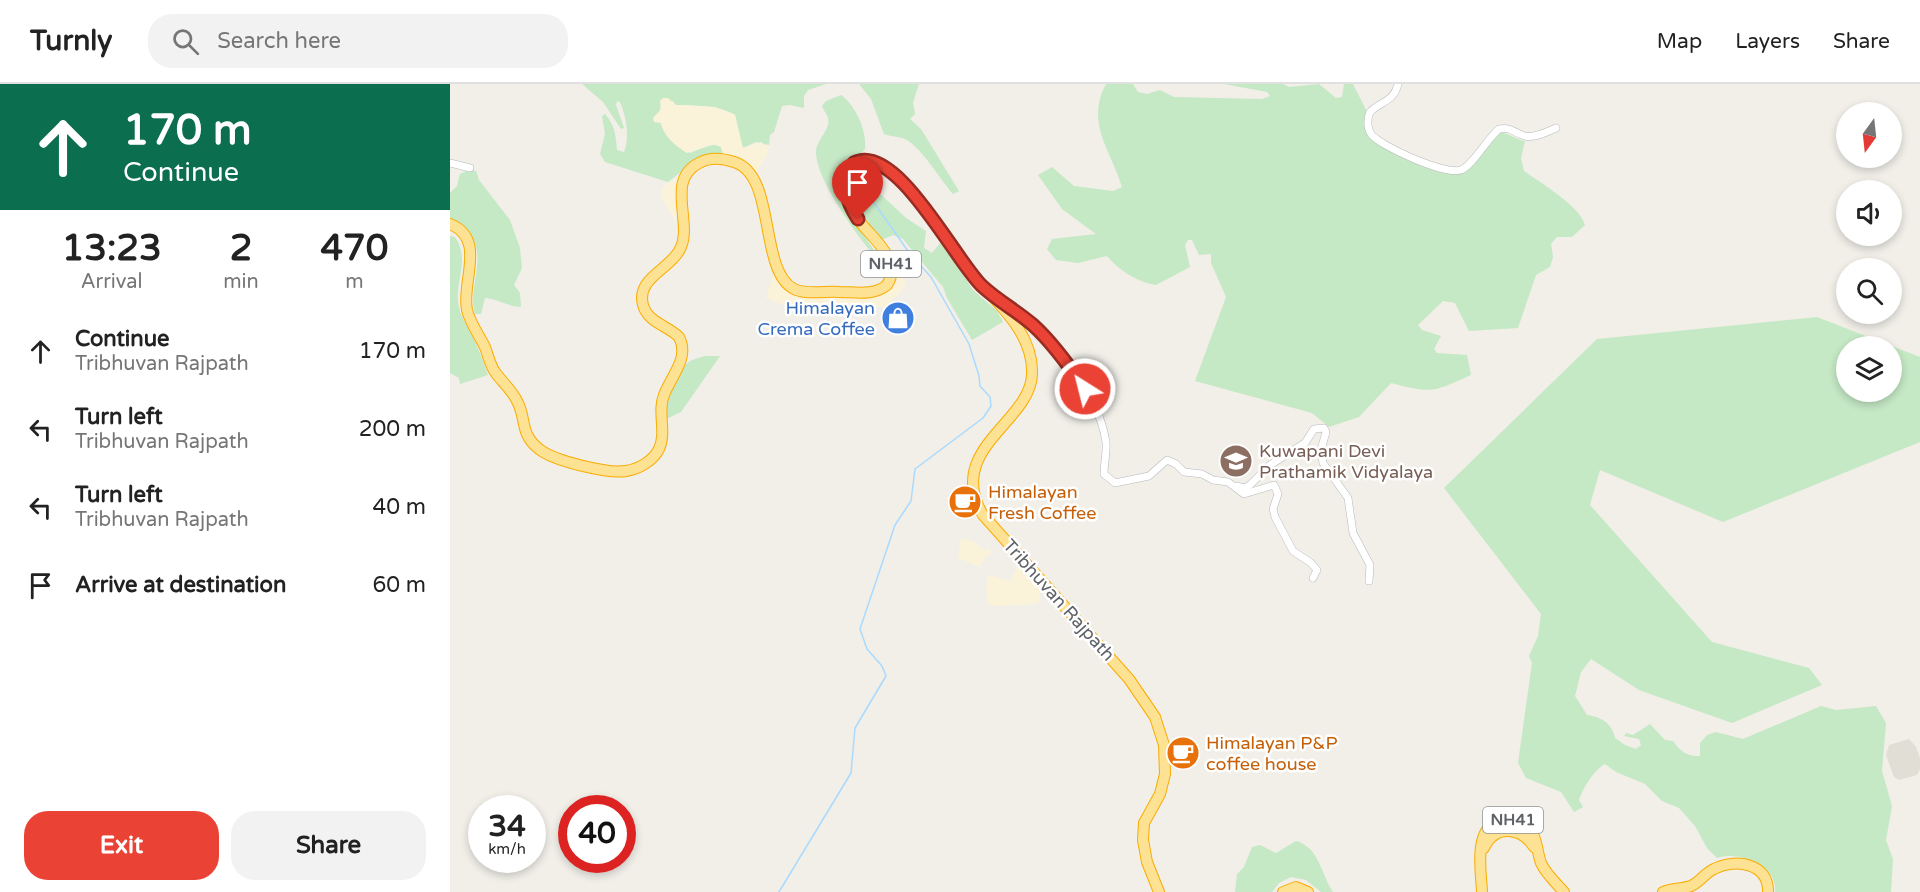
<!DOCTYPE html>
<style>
body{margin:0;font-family:"Varela Round",sans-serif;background:#f2f2f2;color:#222;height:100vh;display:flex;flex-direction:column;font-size:22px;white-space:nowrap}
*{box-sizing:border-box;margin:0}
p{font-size:20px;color:#767676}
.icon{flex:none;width:33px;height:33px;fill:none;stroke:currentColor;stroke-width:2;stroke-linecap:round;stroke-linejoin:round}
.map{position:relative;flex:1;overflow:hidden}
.panel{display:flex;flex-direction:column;background:#fff;width:450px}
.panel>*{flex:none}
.top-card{background:#0b6e4f;color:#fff;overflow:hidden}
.needle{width:39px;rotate:195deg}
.tools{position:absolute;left:1386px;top:18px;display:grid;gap:12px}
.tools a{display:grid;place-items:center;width:66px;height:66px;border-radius:50%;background:#fff;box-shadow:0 3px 9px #0003;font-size:30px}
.speed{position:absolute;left:18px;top:711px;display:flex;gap:12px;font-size:30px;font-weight:700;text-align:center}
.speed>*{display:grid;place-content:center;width:78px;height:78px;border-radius:50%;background:#fff;box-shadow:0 3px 9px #0003;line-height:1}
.speed small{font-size:15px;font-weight:400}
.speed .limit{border:9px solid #d22;background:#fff;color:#111}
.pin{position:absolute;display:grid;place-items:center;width:51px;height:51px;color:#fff;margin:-62px -26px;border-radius:50% 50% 50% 0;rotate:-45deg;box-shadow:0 0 6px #0007}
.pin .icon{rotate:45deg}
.me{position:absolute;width:66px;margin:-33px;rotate:324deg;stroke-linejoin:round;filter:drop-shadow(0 0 4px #0008)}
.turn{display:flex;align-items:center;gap:21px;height:126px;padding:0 24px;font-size:27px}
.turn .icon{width:78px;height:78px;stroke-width:2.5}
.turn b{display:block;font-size:42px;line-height:51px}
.eta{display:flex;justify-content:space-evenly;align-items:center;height:102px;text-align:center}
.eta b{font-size:36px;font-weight:700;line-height:42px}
.cta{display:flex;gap:12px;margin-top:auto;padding:12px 24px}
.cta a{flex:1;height:69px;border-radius:24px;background:#ea4335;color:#fff;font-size:24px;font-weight:700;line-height:69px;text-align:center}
.cta a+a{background:#f2f2f2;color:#222}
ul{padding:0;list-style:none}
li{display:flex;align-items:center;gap:18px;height:78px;padding:0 24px}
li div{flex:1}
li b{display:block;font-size:22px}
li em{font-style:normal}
header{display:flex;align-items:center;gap:36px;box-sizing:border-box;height:84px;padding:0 30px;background:#fff;border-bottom:2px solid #e0e0e0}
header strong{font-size:28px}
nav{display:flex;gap:33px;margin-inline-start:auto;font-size:21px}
.search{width:420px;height:54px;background:#f2f2f2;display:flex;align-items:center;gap:15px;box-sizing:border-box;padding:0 21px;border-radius:24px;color:#767676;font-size:22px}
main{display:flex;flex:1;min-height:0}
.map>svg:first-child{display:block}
.education{fill:#e1ded6}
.green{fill:#c5e8c5;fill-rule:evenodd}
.sand{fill:#fbf3d9}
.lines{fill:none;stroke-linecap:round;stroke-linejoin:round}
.stream{stroke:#aadaff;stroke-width:1.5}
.minor-casing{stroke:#b5b8bc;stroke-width:8}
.highway-casing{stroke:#f9ab00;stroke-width:12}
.minor{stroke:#fff;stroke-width:7}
.highway{stroke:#fde293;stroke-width:10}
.route-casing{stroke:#982c22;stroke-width:15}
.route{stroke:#ea4335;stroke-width:10}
.labels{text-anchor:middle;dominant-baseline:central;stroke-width:5;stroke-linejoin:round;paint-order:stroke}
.shield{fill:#fff;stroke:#8f9295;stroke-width:1.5}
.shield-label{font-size:16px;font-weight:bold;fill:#5f6368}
.shop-label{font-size:18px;fill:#366cbe;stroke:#fff;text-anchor:end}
.education-label{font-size:18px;fill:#785e54;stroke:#fff;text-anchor:start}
.food-label{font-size:18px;fill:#c56008;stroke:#fff;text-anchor:start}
.street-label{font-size:18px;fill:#5f6368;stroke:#fff}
</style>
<header>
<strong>Turnly</strong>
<div class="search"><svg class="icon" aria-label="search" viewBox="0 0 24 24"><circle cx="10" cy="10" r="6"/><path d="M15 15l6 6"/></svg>Search here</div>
<nav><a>Map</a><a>Layers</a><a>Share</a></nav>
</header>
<main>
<section class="panel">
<div class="top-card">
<div class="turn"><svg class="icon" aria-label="ahead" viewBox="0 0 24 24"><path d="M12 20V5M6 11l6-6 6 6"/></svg><div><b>170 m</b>Continue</div></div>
</div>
<div class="eta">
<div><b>13:23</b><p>Arrival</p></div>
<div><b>2</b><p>min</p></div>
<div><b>470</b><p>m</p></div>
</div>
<ul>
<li><svg class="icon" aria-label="ahead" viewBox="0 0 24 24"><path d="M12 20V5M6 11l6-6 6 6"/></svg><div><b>Continue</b><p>Tribhuvan Rajpath</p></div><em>170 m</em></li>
<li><svg class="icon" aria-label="left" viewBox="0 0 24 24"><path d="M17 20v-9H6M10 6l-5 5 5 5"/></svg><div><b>Turn left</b><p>Tribhuvan Rajpath</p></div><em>200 m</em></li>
<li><svg class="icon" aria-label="left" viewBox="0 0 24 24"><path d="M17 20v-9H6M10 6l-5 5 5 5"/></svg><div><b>Turn left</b><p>Tribhuvan Rajpath</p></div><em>40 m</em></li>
<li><svg class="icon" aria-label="arrive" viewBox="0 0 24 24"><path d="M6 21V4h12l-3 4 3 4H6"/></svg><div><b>Arrive at destination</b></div><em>60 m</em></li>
</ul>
<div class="cta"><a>Exit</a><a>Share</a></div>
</section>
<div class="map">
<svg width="1470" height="808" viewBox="0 0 1470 808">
<rect width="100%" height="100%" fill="#f1efe8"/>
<g class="education">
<polygon points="778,363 801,380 794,391 786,392 784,382 770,374"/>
<polygon points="1459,655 1466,663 1470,674 1470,685 1467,691 1449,696 1444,693 1436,671 1439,661"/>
</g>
<g class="green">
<path d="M132,0H376L358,6L354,12V24L340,21L332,22L324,48L320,51L319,61L306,58L293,64C287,55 288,42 285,31C267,20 246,22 226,21L223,17H210C211,23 210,25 210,31C210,52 225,60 241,69C252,64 259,58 271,63L274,68L273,72L245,77L218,98L155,78L150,70L155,50L152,32L155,30C165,41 166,53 167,66L174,68C180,53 176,32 170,18L167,17L166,21L174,44L171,45L153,18Z"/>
<path d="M409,0H469L463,18L465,30L460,35L471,45L509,107L503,110C489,94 474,67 457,56C450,52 442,53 434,50L421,15Z"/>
<path d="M656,0H683L688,8L697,10L710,6L724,13L812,15L820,12L817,8L774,0H833L839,3L869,0L886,14L892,13L894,0H903L916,26L915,45C940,65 980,95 1014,89L1047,49C1058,47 1065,56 1075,57L1071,74L1074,87C1092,100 1129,121 1135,141L1122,153H1107L1101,160L1103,173L1100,183L1086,191L1068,244L1019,247L1005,219L993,217L968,241L972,246L991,252L984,265L987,269L1017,271L1021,291C983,308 983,310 941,299L909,333L879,343L862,329L745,297L776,213L761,179V170L749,171L742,156H738L735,161L740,183L706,201C687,198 670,187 657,172L628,179L606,176L597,165L602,155L646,150L612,125L588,91L602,83L624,102L663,107L672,103C661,66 635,39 656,0Z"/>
<path d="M391,11C406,22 417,47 415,65C409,73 399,74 394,83C378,112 410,143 424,166L421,168C404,147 366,95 366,68C366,56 381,46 378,34C377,30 373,26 372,22L376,17Z"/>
<path d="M19,86L26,87L29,96L60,136L70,164L72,184L64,201L70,209L71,223C56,222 49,215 35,214L31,230H25C17,205 38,174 20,151C15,145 6,141 0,137V109L7,102L10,90Z"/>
<path d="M412,93L456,134L476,147L474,164L482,169L491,158L523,206L547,227L553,238L522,256L497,214L493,203L453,155L443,151L431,156C420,140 403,120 404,100Z"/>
<path d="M0,152L5,153C20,176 6,193 8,217C9,233 20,246 26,260C31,270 34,281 38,291L10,300L9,294L0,289Z"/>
<path d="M1367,233L1470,273V358L1273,438L1150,386L1140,421L1262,558L1359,584L1372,601L1282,639L1189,606L1141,575L1131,588L1125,612L1137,631C1151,633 1162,639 1165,654L1175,661L1186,665L1191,661L1189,655L1174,652L1176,649L1183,651L1200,640L1215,656L1223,657C1230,667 1237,673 1250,672V659L1257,651L1266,648L1293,655L1371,622L1386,626L1426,622L1436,639L1432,687L1442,722L1436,756L1443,775L1441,808H1325C1329,782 1287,766 1267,774L1257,764L1245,742L1229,724L1212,717L1195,700L1166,688L1155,680C1144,686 1133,704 1129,716L1133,723L1124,728L1111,708L1076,694L1068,679L1082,579L1079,572L1088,552L1091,530L994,404L1147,255ZM1396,262H1442V308H1396Z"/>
<path d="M254,272H270L231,328L216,335C216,318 226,286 240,277C244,275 250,274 254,272Z"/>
<path d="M846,757C869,763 871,790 883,808H871L856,796L841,793L829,799L822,808H785L787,790L794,783L802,763L810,761L826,769Z"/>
</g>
<g class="sand">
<path d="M213,14H218L226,21L265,23L285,31L293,64L312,58L313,61H319L316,73L307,87L273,72L271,63L265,60L237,69C224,61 216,54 211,39L204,38L203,34L212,24L210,17Z"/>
<path d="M236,85L227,111L226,144C225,130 212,121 211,108L217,99L223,97Z"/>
<path d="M441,168C457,185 464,200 441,216L442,222L394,226L375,221L371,226H347L316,214L324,187C328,196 334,207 344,211C356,216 373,214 386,214C418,215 465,215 441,168Z"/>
<polygon points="511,454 524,458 534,466 540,465 541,469 535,473 530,483 508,474"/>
<polygon points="568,482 589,505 590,516 586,520 544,522 538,520 536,501 539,491 560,497"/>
</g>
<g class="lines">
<polyline class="stream" points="329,808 401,689 405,644 436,592 432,582 417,565 410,545 445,441 461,417 465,385 533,334 541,322 540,313 530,302 529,292 519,260 481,193 460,170 413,103"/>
<g class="minor-casing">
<g id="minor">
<path d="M948,0C944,18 931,17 920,28C917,35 917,44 921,50C931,63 995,91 1011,86C1023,81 1037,55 1049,45C1060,43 1062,47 1072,51C1081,56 1097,48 1106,44"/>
<polyline points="0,79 20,84"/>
<path d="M547,213C593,245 647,301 656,358C657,369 654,379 654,390L665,399L699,392L717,376L726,380L734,388L752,390L763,396L778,398L794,410L824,401L828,410L823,425L825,433L843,467L861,479L867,486L863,494"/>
<polyline points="786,402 795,404 800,401 820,381 855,359 864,345 874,344 876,348 871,366 873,379 898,414 903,449 920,481 919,497"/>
</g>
</g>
<g class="highway-casing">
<g id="highway">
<path d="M0,140C37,155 11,198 17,226C20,239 29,251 35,263C38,271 40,281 45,288C52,298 62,306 67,317C77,335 69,349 89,365C104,377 158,390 176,387C189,385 203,377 209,365C217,348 207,328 214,311C221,292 240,274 229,253C217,241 198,239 193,221C186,195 218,186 229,167C245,141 214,97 249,79C260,73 272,74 284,78C327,91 308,186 344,205C356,211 376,207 389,208C405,208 424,212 437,201C454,175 419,152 406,133C400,124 396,114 396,102C395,93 396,87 402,80C440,55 495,156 513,180C538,212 584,244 582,290C581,338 494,365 533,431L679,595L705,633L714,661L715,690L710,710L694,739L693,756L697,778L709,808"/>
<path d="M1034,764C1045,740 1071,743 1084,763"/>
<polyline points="833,808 846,803 858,808"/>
<path d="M1032,808C1031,785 1022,741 1054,736C1063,734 1073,737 1079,744C1087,753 1087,768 1091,779C1096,790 1106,799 1114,808"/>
<path d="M1213,808C1222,804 1232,805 1241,802C1250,798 1255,789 1264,785C1285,774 1319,779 1318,808"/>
</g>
</g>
<use href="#minor" class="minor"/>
<use href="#highway" class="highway"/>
</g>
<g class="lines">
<g class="route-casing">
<path id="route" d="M408,135C398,120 387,93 404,79C446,57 506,178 532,202C548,217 567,227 583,241C603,259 620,283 635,305"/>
</g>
<use href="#route" class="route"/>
</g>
<defs>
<g id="shop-disc" transform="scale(1.725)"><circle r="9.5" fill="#3f7fe0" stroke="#fff"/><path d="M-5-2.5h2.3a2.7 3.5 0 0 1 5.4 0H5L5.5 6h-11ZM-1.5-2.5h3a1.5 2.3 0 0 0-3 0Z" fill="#fff"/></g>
<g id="school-disc" transform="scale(1.725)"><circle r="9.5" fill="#8d6e63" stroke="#fff"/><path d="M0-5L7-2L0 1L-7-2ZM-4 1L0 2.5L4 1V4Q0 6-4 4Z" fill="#fff"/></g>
<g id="cafe-disc" transform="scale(1.725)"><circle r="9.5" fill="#e8710a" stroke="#fff"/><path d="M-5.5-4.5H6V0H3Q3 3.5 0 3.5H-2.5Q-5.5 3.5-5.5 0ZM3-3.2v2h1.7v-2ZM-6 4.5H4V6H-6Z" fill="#fff"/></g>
</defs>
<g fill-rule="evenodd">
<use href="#shop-disc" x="448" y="234"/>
<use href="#school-disc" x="786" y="377"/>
<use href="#cafe-disc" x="515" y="418"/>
<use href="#cafe-disc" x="733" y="669"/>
</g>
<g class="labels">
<g class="shield">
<rect x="411" y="167" width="60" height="26" rx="4.5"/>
<rect x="1033" y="723" width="60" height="26" rx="4.5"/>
</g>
<g class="shield-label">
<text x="441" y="180">NH41</text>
<text x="1063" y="736">NH41</text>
</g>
<g class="shop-label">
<text x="425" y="224">Himalayan<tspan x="425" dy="21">Crema Coffee</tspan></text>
</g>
<g class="education-label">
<text x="809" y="367">Kuwapani Devi<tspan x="809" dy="21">Prathamik Vidyalaya</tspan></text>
</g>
<g class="food-label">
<text x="538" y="408">Himalayan<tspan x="538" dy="21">Fresh Coffee</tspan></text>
<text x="756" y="659">Himalayan P&amp;P<tspan x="756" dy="21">coffee house</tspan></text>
</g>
<g class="street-label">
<text transform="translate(609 516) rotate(48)">Tribhuvan Rajpath</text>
</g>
</g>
</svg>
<div class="tools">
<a><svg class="needle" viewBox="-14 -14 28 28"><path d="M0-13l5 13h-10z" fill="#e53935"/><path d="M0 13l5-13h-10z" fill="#767676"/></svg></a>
<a><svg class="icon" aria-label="sound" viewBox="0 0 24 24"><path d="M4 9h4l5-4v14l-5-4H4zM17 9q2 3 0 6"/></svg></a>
<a><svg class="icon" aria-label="search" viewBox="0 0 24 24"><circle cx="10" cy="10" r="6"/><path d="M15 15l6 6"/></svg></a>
<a><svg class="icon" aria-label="layers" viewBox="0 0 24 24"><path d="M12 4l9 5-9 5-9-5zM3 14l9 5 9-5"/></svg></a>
</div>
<div class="speed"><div>34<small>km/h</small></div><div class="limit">40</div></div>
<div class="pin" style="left:408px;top:135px;background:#d93025"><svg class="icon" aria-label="arrive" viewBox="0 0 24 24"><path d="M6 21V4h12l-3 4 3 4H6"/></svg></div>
<svg class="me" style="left:635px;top:305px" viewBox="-20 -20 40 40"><circle r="17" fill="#ea4335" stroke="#fff" stroke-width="3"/><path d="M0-11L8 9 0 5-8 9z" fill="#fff"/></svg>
</div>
</main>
